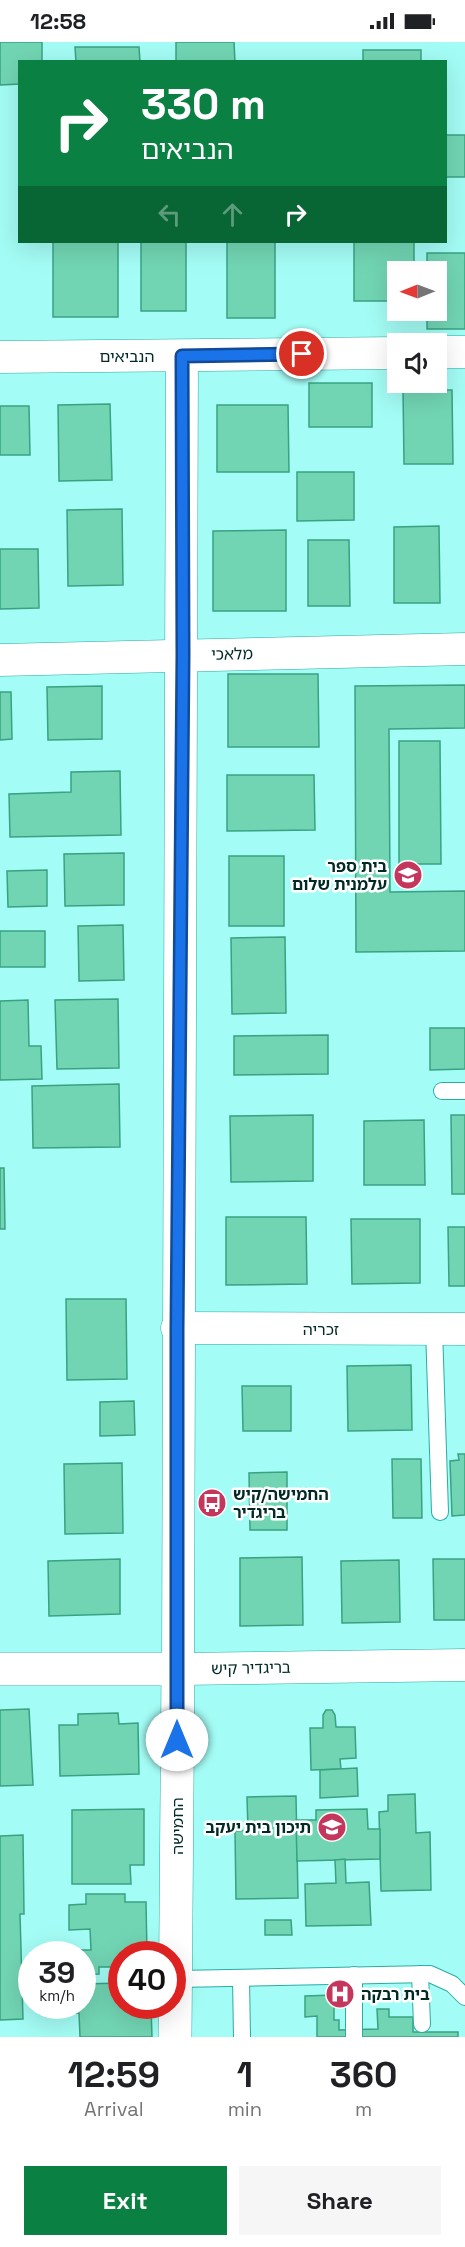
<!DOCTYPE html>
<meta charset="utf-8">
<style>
body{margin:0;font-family:"Space Grotesk","Noto Sans Hebrew",sans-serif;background:#f6f6f6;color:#202124;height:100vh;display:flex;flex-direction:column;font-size:22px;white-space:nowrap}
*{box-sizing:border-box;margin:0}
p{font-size:20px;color:#757577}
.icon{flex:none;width:33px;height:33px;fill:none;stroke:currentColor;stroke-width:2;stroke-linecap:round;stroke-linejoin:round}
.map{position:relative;height:1995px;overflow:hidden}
.details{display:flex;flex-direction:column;background:#fff;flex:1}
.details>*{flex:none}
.banner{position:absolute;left:18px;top:18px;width:429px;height:183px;border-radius:0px;box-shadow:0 6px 24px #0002;background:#0b8043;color:#fff;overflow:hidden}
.needle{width:39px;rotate:269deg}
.controls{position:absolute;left:387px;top:219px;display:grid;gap:12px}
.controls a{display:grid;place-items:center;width:60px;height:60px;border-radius:0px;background:#fff;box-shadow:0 6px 24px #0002;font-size:30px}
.speed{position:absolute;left:18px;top:1899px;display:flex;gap:12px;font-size:30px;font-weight:700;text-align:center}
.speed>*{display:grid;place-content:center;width:78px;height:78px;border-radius:50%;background:#fff;box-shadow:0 6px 24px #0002;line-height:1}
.speed small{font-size:15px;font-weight:400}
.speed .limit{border:9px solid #d22;background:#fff;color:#111}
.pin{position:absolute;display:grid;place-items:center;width:51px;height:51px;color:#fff;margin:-26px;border:3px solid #fff;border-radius:50%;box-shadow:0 2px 6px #0007}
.me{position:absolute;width:66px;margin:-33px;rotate:0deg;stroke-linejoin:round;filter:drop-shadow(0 0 4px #0008)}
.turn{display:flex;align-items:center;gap:21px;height:126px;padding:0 24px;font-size:27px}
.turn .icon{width:78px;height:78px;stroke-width:2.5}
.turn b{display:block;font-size:42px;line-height:51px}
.lanes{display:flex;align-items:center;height:57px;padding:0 24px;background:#0003;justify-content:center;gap:30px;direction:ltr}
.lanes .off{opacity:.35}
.eta{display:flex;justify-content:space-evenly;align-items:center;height:102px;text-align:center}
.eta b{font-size:36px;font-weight:600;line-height:42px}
.action{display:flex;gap:12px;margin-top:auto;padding:12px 24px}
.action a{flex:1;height:69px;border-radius:0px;background:#0b8043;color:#fff;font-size:24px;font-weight:600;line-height:69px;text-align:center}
.action a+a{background:#f6f6f6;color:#202124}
.status{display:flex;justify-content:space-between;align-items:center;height:42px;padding:0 30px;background:#fff;direction:ltr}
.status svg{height:16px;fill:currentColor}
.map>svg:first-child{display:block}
.building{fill:#71d5b3;stroke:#38a282;stroke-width:1.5}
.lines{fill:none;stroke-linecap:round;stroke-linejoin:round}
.lane-casing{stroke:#2aaca5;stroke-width:18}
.street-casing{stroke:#2aaca5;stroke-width:33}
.secondary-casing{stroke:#2aaca5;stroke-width:34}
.lane{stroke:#fff;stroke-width:16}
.street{stroke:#fff;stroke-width:32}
.secondary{stroke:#fff;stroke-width:33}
.route-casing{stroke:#114b97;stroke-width:15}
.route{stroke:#1a73e8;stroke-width:10}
.labels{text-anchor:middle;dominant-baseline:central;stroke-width:5;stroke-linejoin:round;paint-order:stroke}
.street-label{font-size:16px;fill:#012926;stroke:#fff}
.poi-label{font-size:16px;font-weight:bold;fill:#012926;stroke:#fff;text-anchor:end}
</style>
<div class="status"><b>12:58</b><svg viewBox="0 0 49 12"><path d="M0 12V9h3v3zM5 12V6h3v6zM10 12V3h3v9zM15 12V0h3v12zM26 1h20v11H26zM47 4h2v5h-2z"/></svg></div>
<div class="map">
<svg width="465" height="1995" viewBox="0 0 465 1995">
<rect width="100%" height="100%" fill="#a3fcf5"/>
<g class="building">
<polygon points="0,0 42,0 42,20 20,20 20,42 0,43"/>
<polygon points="176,0 234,0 235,20 176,20"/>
<polygon points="75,5 139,5 140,20 76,20"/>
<rect x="363" y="8" width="58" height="12"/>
<rect x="446" y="93" width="19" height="42"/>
<rect x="53" y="200" width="65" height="75"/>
<rect x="141" y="200" width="45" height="69"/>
<rect x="227" y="200" width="48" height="76"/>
<polygon points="354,200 414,200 414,230 398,230 398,259 354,259"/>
<polygon points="427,211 465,211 465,287 427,287 427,268 436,268 436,230 427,230"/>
<rect x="309" y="341" width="63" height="44"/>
<polygon points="403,348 452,348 453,422 404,422"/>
<polygon points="110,362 112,438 59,439 58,363"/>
<polygon points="217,363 288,363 289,430 217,430"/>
<polygon points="0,364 29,364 30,413 0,413"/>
<polygon points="297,430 354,430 354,478 297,479"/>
<polygon points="122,467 123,543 68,544 67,468"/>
<polygon points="439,484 440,561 394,561 394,485"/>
<polygon points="286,488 286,569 213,569 213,489"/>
<polygon points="308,498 349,498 350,564 308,564"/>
<polygon points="0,507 38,507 39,566 0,567"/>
<polygon points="228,632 318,632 319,705 228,705"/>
<polygon points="465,643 465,686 389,687 390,850 465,849 465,909 356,910 355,644"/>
<polygon points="102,644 102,697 48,698 47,645"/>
<polygon points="0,650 11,650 12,697 0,698"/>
<polygon points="399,699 440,699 441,822 399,822"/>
<polygon points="120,729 121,793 10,795 9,752 71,750 71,730"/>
<polygon points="227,733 314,733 315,788 227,789"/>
<polygon points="124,811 124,863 65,864 64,812"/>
<rect x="229" y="814" width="55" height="70"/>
<polygon points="47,828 47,864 8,865 7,829"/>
<polygon points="123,883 124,938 79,939 78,884"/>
<rect x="0" y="889" width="45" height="36"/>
<polygon points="285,895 286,971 232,972 231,896"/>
<polygon points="118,957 119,1026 57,1027 55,958"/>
<polygon points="28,958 29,1004 41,1004 42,1037 0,1038 0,959"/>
<polygon points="430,986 465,986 465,1027 430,1028"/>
<polygon points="328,993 328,1032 234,1033 234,994"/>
<polygon points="119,1042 120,1105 33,1106 32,1044"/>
<polygon points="313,1073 313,1139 231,1140 230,1074"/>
<polygon points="451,1073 465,1073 465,1152 452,1152"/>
<polygon points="424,1078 425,1143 364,1143 364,1079"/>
<polygon points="0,1126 4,1126 5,1187 0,1187"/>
<polygon points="226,1175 306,1175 307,1242 226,1243"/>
<polygon points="351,1177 420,1177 420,1241 352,1242"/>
<polygon points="448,1185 465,1185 465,1244 449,1244"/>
<polygon points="66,1257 126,1257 127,1337 67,1338"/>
<polygon points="411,1323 412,1388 348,1389 347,1324"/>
<polygon points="242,1344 291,1344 291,1389 243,1389"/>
<polygon points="134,1359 135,1393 100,1394 100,1360"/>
<polygon points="458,1412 465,1412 465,1473 452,1474 450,1419 459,1418"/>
<polygon points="392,1417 421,1417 422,1476 393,1476"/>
<polygon points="122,1421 123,1491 65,1492 64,1422"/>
<polygon points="287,1430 287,1488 250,1488 249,1431"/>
<polygon points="302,1515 303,1583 240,1584 240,1516"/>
<polygon points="120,1517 120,1572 49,1574 48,1519"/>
<polygon points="433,1517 465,1517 465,1578 434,1578"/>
<polygon points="399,1518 400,1580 342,1581 341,1519"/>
<polygon points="29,1667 33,1743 0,1744 0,1668"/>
<polygon points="326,1668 332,1668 335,1673 336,1685 355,1685 356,1716 340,1717 341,1727 311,1728 310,1686 323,1686 323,1673"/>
<polygon points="118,1671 119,1682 138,1681 139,1732 60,1734 59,1683 78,1683 78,1672"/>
<polygon points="357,1726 358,1754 320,1756 320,1728"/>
<polygon points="415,1752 416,1791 430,1790 431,1848 381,1849 379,1770 388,1769 388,1753"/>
<polygon points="296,1754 298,1856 236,1857 235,1789 248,1788 247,1755"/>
<polygon points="144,1767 144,1823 130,1823 131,1842 72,1842 72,1768"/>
<polygon points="367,1767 368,1787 380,1787 380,1817 297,1819 296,1778 316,1778 316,1768"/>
<polygon points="23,1793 24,1872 20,1872 23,1977 0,1978 0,1794"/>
<polygon points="345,1817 346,1841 369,1840 371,1883 306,1884 305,1842 336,1841 335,1818"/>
<polygon points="86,1852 125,1852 125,1860 146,1860 147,1912 122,1912 122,1925 99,1925 99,1932 82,1933 81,1908 91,1908 90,1887 69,1888 69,1863 86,1862"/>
<polygon points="265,1878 291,1878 292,1893 265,1893"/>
<polygon points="122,1941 122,1964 151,1964 152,1995 80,1995 79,1971 40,1972 40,1964 82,1964 82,1942"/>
<polygon points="334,1953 334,1978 339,1978 339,1988 378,1987 377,1967 389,1967 389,1975 413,1975 413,1990 458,1990 458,1995 317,1995 317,1974 305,1975 305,1954"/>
</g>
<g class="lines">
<g class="lane-casing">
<g id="lane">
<polyline points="442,1049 465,1049"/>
<polyline points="434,1287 440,1470"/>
<polyline points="420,1932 422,1982"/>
<polyline points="354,1933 354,1995"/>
<polyline points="241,1936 242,1995"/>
<polyline points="176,1937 430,1932 452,1942 465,1955"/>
</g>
</g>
<g class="street-casing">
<g id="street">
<polyline points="436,310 465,310"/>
<path d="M182,314C183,751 176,1189 178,1627L465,1623"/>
<polyline points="0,315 398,311"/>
<polyline points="0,618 465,607"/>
<polyline points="177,1286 465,1287"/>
</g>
</g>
<g class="secondary-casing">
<polyline id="secondary" points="0,1627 178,1627 175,1995"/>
</g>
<use href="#lane" class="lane"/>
<use href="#street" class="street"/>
<use href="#secondary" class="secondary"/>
</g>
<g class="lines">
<g class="route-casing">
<polyline id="route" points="177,1698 177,1286 183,613 182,314 302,312"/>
</g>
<use href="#route" class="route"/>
</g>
<defs>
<g id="school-disc" transform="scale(1.5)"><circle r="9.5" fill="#c5365d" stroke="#fff"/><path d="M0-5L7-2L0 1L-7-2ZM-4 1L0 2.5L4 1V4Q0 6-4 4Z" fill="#fff"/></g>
<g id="bus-disc" transform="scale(1.5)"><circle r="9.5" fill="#c5365d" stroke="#fff"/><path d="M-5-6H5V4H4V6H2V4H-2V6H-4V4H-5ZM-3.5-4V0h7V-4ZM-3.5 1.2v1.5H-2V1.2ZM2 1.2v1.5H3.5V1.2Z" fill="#fff"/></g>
<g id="hospital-disc" transform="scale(1.5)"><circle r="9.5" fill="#c5365d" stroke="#fff"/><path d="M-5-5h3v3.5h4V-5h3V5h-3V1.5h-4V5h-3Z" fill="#fff"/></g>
</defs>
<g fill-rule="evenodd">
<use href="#school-disc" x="408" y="833"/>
<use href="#bus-disc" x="212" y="1461"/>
<use href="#school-disc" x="332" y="1785"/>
<use href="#hospital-disc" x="340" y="1952"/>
</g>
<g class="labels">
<g class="street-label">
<text x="127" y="314">הנביאים</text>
<text transform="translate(232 612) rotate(-1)">מלאכי</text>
<text x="321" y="1287">זכריה</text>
<text transform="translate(251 1626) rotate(-1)">בריגדיר קיש</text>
<text transform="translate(177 1784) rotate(-90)">החמישה</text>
</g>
<g class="poi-label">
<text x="387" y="824">בית ספר<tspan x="387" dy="18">עלמנית שלום</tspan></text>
<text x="233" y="1452" text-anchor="start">החמישה/קיש<tspan x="233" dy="18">בריגדיר</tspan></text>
<text x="311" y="1785">תיכון בית יעקב</text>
<text x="361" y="1952" text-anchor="start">בית רבקה</text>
</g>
</g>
</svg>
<div class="controls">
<a><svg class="needle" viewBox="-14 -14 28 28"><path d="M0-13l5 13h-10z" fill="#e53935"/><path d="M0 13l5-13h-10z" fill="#757577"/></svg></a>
<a><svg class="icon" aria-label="sound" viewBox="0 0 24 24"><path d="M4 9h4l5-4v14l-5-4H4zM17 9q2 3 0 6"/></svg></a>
</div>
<div class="speed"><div>39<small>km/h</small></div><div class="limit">40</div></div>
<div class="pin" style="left:302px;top:312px;background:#d93025"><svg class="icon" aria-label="arrive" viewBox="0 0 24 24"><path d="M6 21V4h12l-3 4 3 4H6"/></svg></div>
<svg class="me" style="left:177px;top:1698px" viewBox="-20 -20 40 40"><circle r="19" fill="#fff"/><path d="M0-13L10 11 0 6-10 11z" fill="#1a73e8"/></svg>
<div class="banner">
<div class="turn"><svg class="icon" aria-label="right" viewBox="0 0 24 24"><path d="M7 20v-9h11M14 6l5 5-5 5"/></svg><div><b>330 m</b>הנביאים</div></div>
<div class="lanes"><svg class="icon off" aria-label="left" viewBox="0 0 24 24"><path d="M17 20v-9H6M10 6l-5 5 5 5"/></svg><svg class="icon off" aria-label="ahead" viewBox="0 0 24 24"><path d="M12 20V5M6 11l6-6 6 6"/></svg><svg class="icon" aria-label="right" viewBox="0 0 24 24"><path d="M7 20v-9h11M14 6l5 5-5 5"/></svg></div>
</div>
</div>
<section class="details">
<div class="eta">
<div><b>12:59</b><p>Arrival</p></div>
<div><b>1</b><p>min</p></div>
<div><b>360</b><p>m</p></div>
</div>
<div class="action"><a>Exit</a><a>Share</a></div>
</section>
